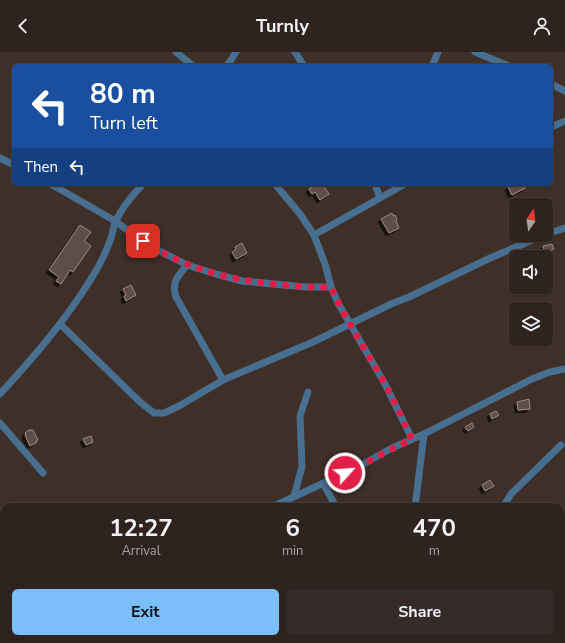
<!DOCTYPE html>
<style>
body{margin:0;font-family:"Nunito Sans",sans-serif;background:#362b28;color:#f1f3f6;height:100vh;display:flex;flex-direction:column;font-size:15px;white-space:nowrap}
*{box-sizing:border-box;margin:0}
p{font-size:13px;color:#a7a4a4}
.icon{flex:none;width:22px;height:22px;fill:none;stroke:currentColor;stroke-width:2;stroke-linecap:round;stroke-linejoin:round}
.map{position:relative;flex:1;overflow:hidden}
.details{position:absolute;left:0px;top:451px;width:565px;height:140px;display:flex;flex-direction:column;background:#2e231f;border-radius:12px 12px 0 0;box-shadow:0 1px 3px #0004,0 0 0 1px #49403d}
.details>*{flex:none}
.banner{position:absolute;left:12px;top:12px;width:541px;height:122px;border-radius:6px;box-shadow:0 1px 3px #0004,0 0 0 1px #49403d;background:#1a4fa0;color:#fff;overflow:hidden}
.needle{width:26px;rotate:13deg}
.tools{position:absolute;left:509px;top:146px;display:grid;gap:8px}
.tools a{display:grid;place-items:center;width:44px;height:44px;border-radius:6px;background:#2e231f;box-shadow:0 1px 3px #0004,0 0 0 1px #49403d;font-size:20px}
.pin{position:absolute;display:grid;place-items:center;width:34px;height:34px;color:#fff;margin:-17px;border-radius:8px;box-shadow:0 2px 6px #0006}
.me{position:absolute;width:44px;margin:-22px;rotate:64deg;stroke-linejoin:round;filter:drop-shadow(0 0 3px #0008)}
.turn{display:flex;align-items:center;gap:14px;height:84px;padding:0 12px;font-size:18px}
.turn .icon{width:52px;height:52px;stroke-width:2.5}
.turn b{display:block;font-size:28px;line-height:34px}
.then{display:flex;align-items:center;height:38px;padding:0 12px;background:#0003;gap:8px;font-size:15px}
.eta{display:flex;justify-content:space-evenly;align-items:center;height:68px;text-align:center}
.eta b{font-size:24px;font-weight:700;line-height:28px}
.primary-button{display:flex;gap:8px;margin-top:auto;padding:8px 12px}
.primary-button a{flex:1;height:46px;border-radius:6px;background:#7cbef9;color:#111;font-size:16px;font-weight:700;line-height:46px;text-align:center}
.primary-button a+a{background:#362b28;color:#f1f3f6}
header{display:flex;justify-content:space-between;align-items:center;height:52px;padding:0 12px;background:#2e231f;font-size:18px;font-weight:700}
.map>svg:first-child{display:block}
.building{fill:#5e4d47;stroke:#9c8a83;filter:url(#shadow)}
.lines{fill:none;stroke-linecap:round;stroke-linejoin:round}
.street{stroke:#486e90;stroke-width:7}
.route{stroke:#e11d48;stroke-width:7;stroke-dasharray:0 12.6}
</style>
<header><svg class="icon" aria-label="back" viewBox="0 0 24 24"><path d="M15 5l-7 7 7 7"/></svg>Turnly<svg class="icon" aria-label="person" viewBox="0 0 24 24"><circle cx="12" cy="8" r="4"/><path d="M4 21q1-7 8-7t8 7"/></svg></header>
<div class="map">
<svg width="565" height="591" viewBox="0 0 565 591">
<defs>
<filter id="shadow"><feDropShadow dx="-3" dy="3" stdDeviation="0" flood-color="#0009"/></filter>
</defs>
<rect width="100%" height="100%" fill="#3e2f29"/>
<g class="building">
<polygon points="317,132 322,132 329,142 320,148 315,140 312,142 309,137"/>
<polygon points="514,132 523,132 525,136 512,143 508,135"/>
<polygon points="392,161 393,164 395,163 397,168 396,169 399,176 389,181 381,167"/>
<polygon points="80,173 91,180 84,189 91,194 73,220 70,218 61,232 56,229 59,225 49,218"/>
<polygon points="242,191 247,201 236,207 232,200 236,197 235,195"/>
<polygon points="552,192 554,197 550,199 552,204 546,206 543,194"/>
<polygon points="131,233 136,243 126,249 124,244 126,243 123,237"/>
<polygon points="529,347 530,357 518,358 517,350"/>
<polygon points="496,359 499,363 492,367 490,362"/>
<polygon points="472,371 474,375 468,379 465,375"/>
<polygon points="29,378 33,378 38,388 36,388 37,390 30,394 25,383 26,382 25,381"/>
<polygon points="91,384 93,390 86,393 83,387"/>
<polygon points="490,428 494,434 485,439 482,433"/>
</g>
<g class="lines">
<g class="street">
<polyline points="176,0 193,14"/>
<polyline points="295,0 304,14"/>
<polyline points="475,0 509,14"/>
<polyline points="227,14 236,0"/>
<polyline points="432,14 438,0"/>
<polyline points="551,32 565,39"/>
<polyline points="551,75 565,69"/>
<polyline points="0,106 14,113"/>
<polyline points="51,132 115,169 134,183 152,195 187,213 216,222 242,229 306,235 331,235"/>
<polyline points="275,132 300,162 314,183 325,212 331,235 338,251 385,332 412,387"/>
<polyline points="375,132 380,146"/>
<polyline points="546,182 565,176"/>
<polyline points="314,183 405,132"/>
<path d="M187,213C178,224 171,230 176,245L223,328"/>
<polyline points="60,272 140,350 154,361 164,361 179,354 223,328 313,290 391,252 409,245 488,207 544,183"/>
<path d="M0,342C33,306 65,269 91,227C99,215 106,200 111,186C113,181 113,174 116,169C122,155 133,143 143,132"/>
<polyline points="0,371 43,421"/>
<polyline points="323,431 336,455"/>
<polyline points="294,444 302,415 300,364 308,340"/>
<polyline points="272,455 356,416 392,396 424,382 532,327 550,320 565,317"/>
<polyline points="415,455 424,382"/>
<polyline points="503,455 511,442 561,393"/>
<polyline points="186,587 187,591"/>
<polyline points="213,587 216,591"/>
<polyline points="374,587 378,591"/>
<polyline points="424,587 429,591"/>
<polyline points="50,591 55,587"/>
<polyline points="332,591 332,587"/>
<polyline points="354,591 355,587"/>
<polyline points="440,591 442,587"/>
</g>
</g>
<g class="lines">
<path class="route" d="M143,189C188,218 229,228 282,233C298,234 315,236 331,235C346,269 367,300 385,332C395,350 403,369 412,387L345,421"/>
</g>
</svg>
<div class="tools">
<a><svg class="needle" viewBox="-14 -14 28 28"><path d="M0-13l5 13h-10z" fill="#e53935"/><path d="M0 13l5-13h-10z" fill="#a7a4a4"/></svg></a>
<a><svg class="icon" aria-label="sound" viewBox="0 0 24 24"><path d="M4 9h4l5-4v14l-5-4H4zM17 9q2 3 0 6"/></svg></a>
<a><svg class="icon" aria-label="layers" viewBox="0 0 24 24"><path d="M12 4l9 5-9 5-9-5zM3 14l9 5 9-5"/></svg></a>
</div>
<div class="pin" style="left:143px;top:189px;background:#d93025"><svg class="icon" aria-label="arrive" viewBox="0 0 24 24"><path d="M6 21V4h12l-3 4 3 4H6"/></svg></div>
<svg class="me" style="left:345px;top:421px" viewBox="-20 -20 40 40"><circle r="17" fill="#e11d48" stroke="#fff" stroke-width="3"/><path d="M0-11L8 9 0 5-8 9z" fill="#fff"/></svg>
<div class="banner">
<div class="turn"><svg class="icon" aria-label="left" viewBox="0 0 24 24"><path d="M17 20v-9H6M10 6l-5 5 5 5"/></svg><div><b>80 m</b>Turn left</div></div>
<div class="then">Then<svg class="icon" aria-label="left" viewBox="0 0 24 24"><path d="M17 20v-9H6M10 6l-5 5 5 5"/></svg></div>
</div>
<section class="details">
<div class="eta">
<div><b>12:27</b><p>Arrival</p></div>
<div><b>6</b><p>min</p></div>
<div><b>470</b><p>m</p></div>
</div>
<div class="primary-button"><a>Exit</a><a>Share</a></div>
</section>
</div>
